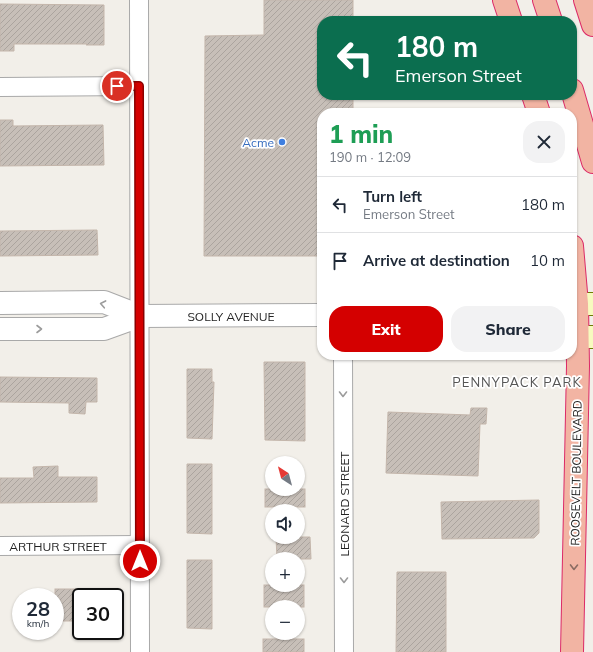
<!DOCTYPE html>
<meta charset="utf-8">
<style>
body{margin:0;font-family:Mulish,sans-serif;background:#f2f2f3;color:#1f2937;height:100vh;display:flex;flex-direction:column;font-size:15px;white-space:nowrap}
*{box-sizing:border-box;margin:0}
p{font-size:13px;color:#747a83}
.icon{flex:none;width:22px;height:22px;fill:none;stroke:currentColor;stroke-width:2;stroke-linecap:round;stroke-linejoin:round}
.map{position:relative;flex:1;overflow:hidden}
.side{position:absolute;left:317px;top:108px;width:260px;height:252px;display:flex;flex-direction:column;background:#fff;border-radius:16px;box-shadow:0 1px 3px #0004}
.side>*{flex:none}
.top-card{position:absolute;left:317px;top:16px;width:260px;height:84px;border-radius:16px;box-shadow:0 1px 3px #0004;background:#0b6e4f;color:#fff;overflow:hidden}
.needle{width:26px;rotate:324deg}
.fabs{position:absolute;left:265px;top:456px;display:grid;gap:8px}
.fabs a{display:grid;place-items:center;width:40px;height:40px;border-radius:50%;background:#fff;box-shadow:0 1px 3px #0004;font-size:20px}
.speed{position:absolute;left:12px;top:588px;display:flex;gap:8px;font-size:20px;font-weight:700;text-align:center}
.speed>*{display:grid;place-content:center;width:52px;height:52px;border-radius:50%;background:#fff;box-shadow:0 1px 3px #0004;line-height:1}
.speed small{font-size:10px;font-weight:400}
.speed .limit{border:2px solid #111;border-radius:6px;background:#fff;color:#111}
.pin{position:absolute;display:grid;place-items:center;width:34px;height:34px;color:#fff;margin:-17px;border:2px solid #fff;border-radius:50%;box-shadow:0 1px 4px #0007}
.me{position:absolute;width:44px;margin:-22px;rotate:0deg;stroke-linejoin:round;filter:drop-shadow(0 0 3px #0008)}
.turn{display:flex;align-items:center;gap:14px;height:84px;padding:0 12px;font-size:18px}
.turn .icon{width:52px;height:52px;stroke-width:2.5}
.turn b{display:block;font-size:28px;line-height:34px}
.round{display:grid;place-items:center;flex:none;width:42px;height:42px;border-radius:16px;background:#f2f2f3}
.summary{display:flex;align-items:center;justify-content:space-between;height:68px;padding:0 12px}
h1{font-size:24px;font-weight:800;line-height:30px;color:#1e9e55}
.button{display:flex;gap:8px;margin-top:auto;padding:8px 12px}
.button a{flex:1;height:46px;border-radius:16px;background:#d40000;color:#fff;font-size:16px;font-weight:800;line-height:46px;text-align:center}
.button a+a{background:#f2f2f3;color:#1f2937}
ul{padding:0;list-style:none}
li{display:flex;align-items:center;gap:12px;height:56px;padding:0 12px;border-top:1px solid #e0e1e3}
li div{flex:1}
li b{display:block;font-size:15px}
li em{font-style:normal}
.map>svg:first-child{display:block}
.building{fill:url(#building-hatch);stroke:#c4b6ab}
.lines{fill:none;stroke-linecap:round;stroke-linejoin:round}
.minor-casing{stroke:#a9a9a9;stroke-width:20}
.tertiary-casing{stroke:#a9a9a9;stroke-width:24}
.secondary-casing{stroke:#707d05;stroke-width:24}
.trunk-casing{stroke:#dc2a67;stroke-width:24}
.minor{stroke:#fff;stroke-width:18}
.tertiary{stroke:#fff;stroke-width:22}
.secondary{stroke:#f7fabf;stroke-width:22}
.trunk{stroke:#f2b4a3;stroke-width:22}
.oneway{stroke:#9c9c9c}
.oneway2{stroke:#8a6b62}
.route-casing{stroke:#8a0000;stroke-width:10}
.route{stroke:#d40000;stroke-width:7}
.shop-dot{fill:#3f7fe0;stroke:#fff;stroke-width:1.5}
.labels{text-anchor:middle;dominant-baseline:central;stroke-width:3.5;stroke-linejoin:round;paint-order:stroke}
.shop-label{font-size:12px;fill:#366cbe;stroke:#fff;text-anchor:end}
.street-label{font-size:12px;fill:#222;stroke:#fff}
.neighbourhood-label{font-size:13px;letter-spacing:1px;fill:#555;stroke:#fff}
</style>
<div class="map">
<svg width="593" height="652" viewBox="0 0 593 652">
<defs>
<pattern id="building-hatch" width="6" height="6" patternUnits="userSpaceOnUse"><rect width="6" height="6" fill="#c7bfb8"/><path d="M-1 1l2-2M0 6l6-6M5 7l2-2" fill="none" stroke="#aba49e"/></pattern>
</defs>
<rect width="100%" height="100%" fill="#f2efe9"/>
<g class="building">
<polygon points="264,0 353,0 353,21 322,21 322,95 353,95 353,113 322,113 322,256 204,256 205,36 264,35"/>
<polygon points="0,4 104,5 104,45 86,45 87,44 14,44 14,51 0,51"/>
<polygon points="0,120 13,120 13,126 103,125 104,165 0,166"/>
<polygon points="97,230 98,255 0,256 0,231"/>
<polygon points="264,362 305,362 305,441 265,440"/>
<polygon points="187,369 212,369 212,382 214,382 212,439 187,438"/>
<polygon points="0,377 97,378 97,402 86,402 85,414 69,413 69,403 0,402"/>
<polygon points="471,408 487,408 486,424 480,424 478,476 386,473 388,412 470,415"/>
<polygon points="187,464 212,464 212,534 187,533"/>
<polygon points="58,466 58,477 97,477 97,502 0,503 0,478 34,478 33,467"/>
<rect x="265" y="489" width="40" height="18"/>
<polygon points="539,500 539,533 534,538 442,539 441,502"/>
<polygon points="276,537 310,537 311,559 277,559"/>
<polygon points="187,560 212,560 212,629 187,628"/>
<polygon points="397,572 446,572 446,652 396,652"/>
<rect x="264" y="585" width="40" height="22"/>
<rect x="55" y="589" width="26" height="32"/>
<rect x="263" y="639" width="41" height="13"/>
</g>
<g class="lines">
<g class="minor-casing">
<g id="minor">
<polyline points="139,0 140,652"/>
<polyline points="0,87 139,86"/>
<polyline points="343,355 344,652"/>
<polyline points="0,546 140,545"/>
</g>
</g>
<g class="tertiary-casing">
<g id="tertiary">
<polyline points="0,303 104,302 140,316 322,315"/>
<polyline points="0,329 104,329 140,316"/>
</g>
</g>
<g class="secondary-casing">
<g id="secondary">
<polyline points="577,304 593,304"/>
<polyline points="578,337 593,337"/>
</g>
</g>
<g class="trunk-casing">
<g id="trunk">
<polyline points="504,0 511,21"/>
<polyline points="544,0 551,21"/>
<polyline points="585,0 593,25"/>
<polyline points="572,90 593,162"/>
<polyline points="533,95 539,113"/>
<polyline points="572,652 578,366 577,304 572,246"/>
</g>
</g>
<use href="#minor" class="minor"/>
<use href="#tertiary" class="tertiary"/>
<use href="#secondary" class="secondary"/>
<use href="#trunk" class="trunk"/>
</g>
<defs><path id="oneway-chevron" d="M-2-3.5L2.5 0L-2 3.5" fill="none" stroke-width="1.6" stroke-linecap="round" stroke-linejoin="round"/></defs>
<g class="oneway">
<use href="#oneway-chevron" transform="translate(103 304) rotate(-169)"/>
<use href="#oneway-chevron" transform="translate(39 329)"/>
<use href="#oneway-chevron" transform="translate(343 394) rotate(90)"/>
<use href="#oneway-chevron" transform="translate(344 580) rotate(90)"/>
</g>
<use class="oneway2" href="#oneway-chevron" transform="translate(574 567) rotate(91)"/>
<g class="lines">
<g class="route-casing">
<polyline id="route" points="117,86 139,86 140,561"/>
</g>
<use href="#route" class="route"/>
</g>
<circle class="shop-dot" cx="282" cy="142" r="4"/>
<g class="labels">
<g class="shop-label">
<text x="274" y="142">Acme</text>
</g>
<g class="street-label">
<text x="231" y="316">SOLLY AVENUE</text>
<text transform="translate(576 473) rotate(-89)">ROOSEVELT BOULEVARD</text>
<text transform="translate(344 504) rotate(-90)">LEONARD STREET</text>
<text x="58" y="546">ARTHUR STREET</text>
</g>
<g class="neighbourhood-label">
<text x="517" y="382">PENNYPACK PARK</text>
</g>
</g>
</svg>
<div class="fabs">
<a><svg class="needle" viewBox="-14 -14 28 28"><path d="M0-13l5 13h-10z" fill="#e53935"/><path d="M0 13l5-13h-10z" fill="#747a83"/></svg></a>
<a><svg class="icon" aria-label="sound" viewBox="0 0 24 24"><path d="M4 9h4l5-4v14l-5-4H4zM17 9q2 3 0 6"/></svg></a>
<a>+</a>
<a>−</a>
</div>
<div class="speed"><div>28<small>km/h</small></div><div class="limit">30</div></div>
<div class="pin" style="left:117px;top:86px;background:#d93025"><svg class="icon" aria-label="arrive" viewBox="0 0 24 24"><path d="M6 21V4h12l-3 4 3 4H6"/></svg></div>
<svg class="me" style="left:140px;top:561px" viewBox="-20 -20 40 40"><circle r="17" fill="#d40000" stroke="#fff" stroke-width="3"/><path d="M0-11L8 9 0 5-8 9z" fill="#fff"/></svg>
<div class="top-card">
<div class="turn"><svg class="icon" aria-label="left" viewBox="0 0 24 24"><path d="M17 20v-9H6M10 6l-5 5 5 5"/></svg><div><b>180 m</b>Emerson Street</div></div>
</div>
<section class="side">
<div class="summary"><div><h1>1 min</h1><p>190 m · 12:09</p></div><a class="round"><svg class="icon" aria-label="close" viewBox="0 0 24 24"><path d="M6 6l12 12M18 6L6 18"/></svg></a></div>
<ul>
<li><svg class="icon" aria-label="left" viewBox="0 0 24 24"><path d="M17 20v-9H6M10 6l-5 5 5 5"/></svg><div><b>Turn left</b><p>Emerson Street</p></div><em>180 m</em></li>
<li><svg class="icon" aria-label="arrive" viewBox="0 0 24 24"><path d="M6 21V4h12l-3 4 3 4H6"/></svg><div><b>Arrive at destination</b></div><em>10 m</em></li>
</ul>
<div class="button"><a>Exit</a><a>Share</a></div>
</section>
</div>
